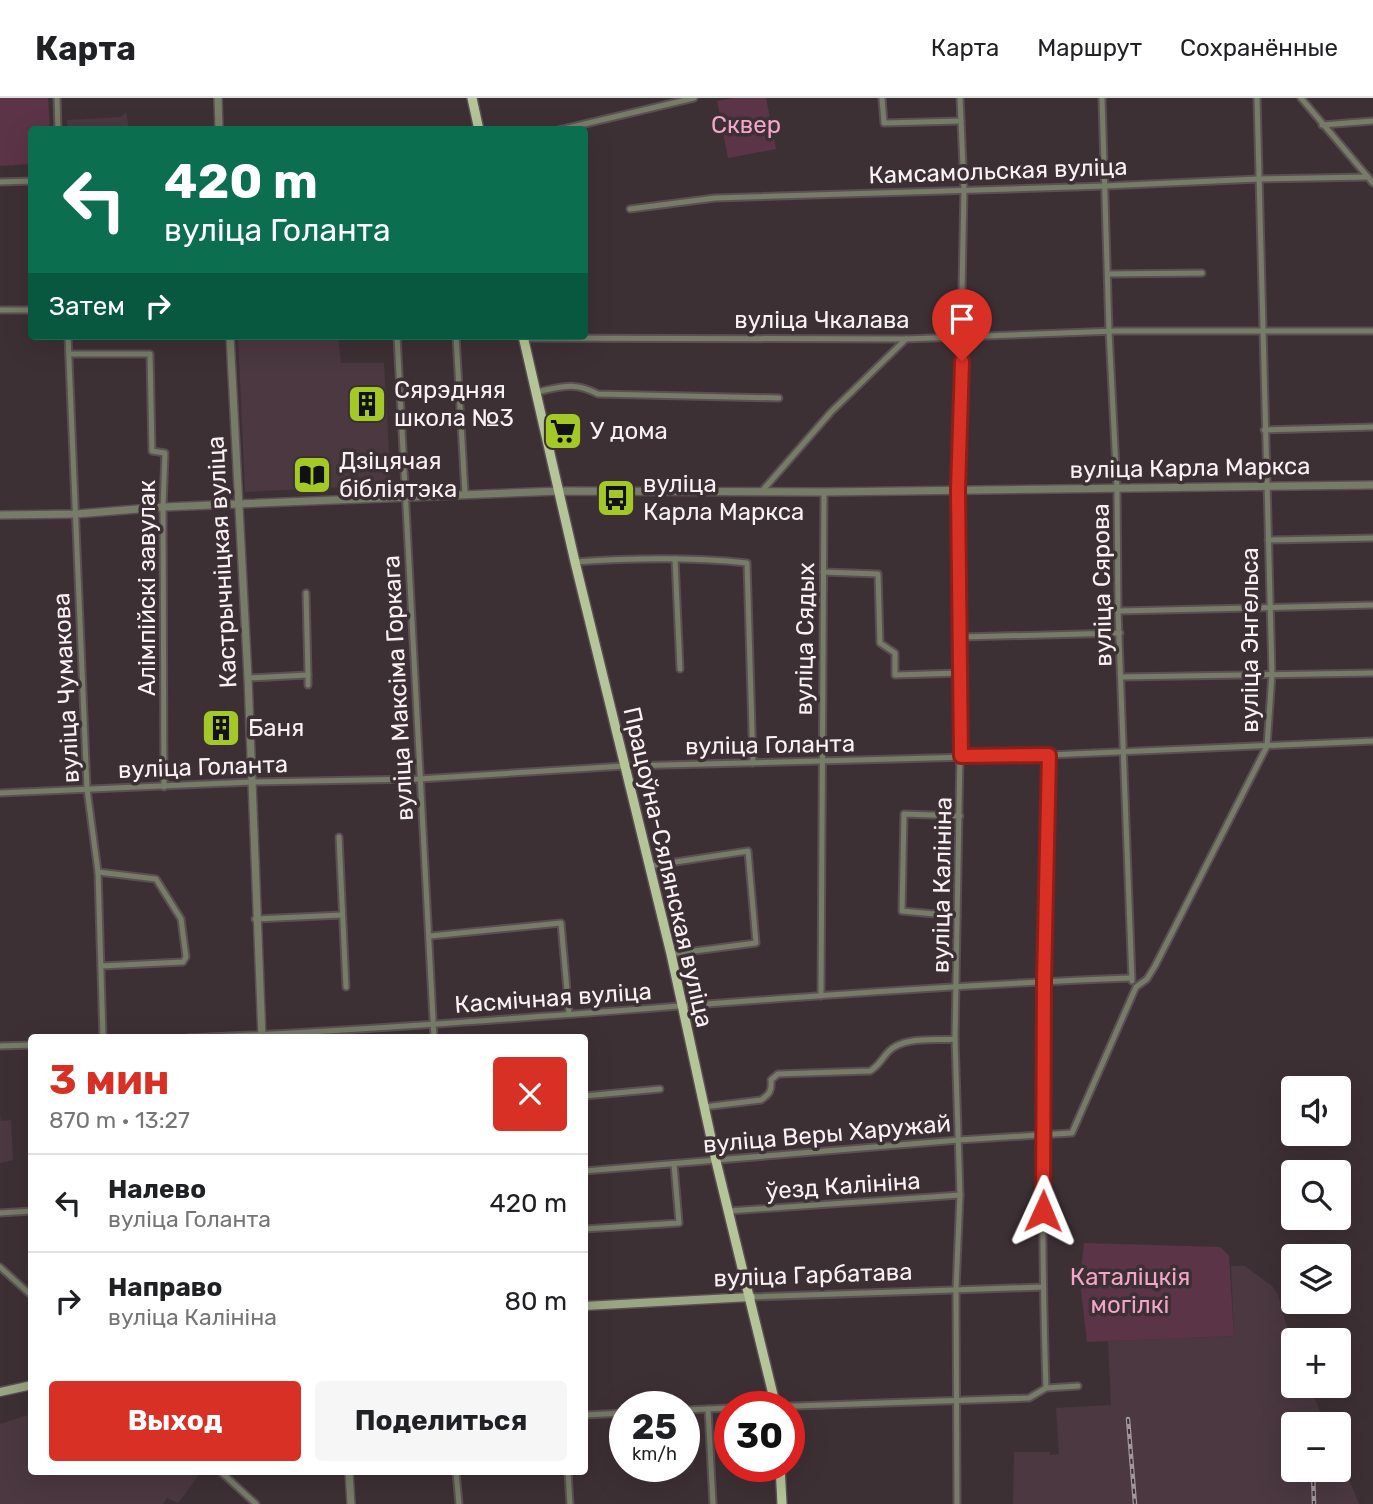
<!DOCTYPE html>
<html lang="ru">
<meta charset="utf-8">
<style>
body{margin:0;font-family:Rubik,sans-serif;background:#f6f6f6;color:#202124;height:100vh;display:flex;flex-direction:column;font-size:26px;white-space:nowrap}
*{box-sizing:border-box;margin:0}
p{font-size:23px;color:#757577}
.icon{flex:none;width:38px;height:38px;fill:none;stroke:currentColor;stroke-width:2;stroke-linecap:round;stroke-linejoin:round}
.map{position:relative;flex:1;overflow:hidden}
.side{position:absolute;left:28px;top:936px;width:560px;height:441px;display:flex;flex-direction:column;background:#fff;border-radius:7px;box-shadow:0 7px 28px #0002}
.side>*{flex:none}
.top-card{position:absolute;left:28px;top:28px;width:560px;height:214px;border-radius:7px;box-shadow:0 7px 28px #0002;background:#0b6e4f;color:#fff;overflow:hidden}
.tools{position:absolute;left:1281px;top:978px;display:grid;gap:14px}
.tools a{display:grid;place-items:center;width:70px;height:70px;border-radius:7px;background:#fff;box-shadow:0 7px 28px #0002;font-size:35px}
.speed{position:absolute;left:609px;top:1293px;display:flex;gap:14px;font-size:35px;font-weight:700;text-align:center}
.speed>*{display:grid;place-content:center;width:91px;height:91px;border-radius:50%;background:#fff;box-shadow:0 7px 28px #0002;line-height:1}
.speed small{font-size:18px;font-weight:400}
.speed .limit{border:10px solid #d22;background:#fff;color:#111}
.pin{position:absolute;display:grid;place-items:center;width:60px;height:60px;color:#fff;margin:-72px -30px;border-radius:50% 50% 50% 0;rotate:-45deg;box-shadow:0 0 7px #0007}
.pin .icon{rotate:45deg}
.me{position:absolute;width:77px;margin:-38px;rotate:1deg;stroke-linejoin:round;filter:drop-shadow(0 0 5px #0008)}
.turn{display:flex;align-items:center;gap:24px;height:147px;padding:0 21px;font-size:32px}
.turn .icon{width:91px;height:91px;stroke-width:2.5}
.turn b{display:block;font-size:49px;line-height:60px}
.then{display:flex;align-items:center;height:66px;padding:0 21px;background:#0003;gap:14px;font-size:26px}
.round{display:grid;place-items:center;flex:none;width:74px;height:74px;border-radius:7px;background:#f6f6f6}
.overview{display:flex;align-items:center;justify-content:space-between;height:119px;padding:0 21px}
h1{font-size:42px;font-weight:700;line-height:52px;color:#d93025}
.primary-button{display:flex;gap:14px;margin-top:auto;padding:14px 21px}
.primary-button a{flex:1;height:80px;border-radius:7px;background:#d93025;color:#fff;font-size:28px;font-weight:700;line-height:80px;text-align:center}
.primary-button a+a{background:#f6f6f6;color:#202124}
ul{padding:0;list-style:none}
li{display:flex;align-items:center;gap:21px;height:98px;padding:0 21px;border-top:2px solid #e0e0e0}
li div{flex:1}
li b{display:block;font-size:26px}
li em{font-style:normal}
header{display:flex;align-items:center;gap:42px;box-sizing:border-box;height:98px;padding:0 35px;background:#fff;border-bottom:2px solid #e0e0e0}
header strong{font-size:33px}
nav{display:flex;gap:38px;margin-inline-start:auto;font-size:24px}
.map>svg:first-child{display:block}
.built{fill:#4b3841}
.green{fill:#5c3447}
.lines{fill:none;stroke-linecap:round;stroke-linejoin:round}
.minor-casing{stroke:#5b4f54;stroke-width:9}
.tertiary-casing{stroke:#5b4f54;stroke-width:10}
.secondary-casing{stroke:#5b4f54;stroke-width:11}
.primary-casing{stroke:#5b4f54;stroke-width:12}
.minor{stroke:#767c68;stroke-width:5}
.tertiary{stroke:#767c68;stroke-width:7}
.secondary{stroke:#9aa584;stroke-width:8}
.primary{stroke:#b6c499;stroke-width:9}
.rail-casing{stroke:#a1969a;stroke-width:4.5}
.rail{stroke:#3d3035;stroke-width:2;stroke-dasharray:5;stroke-linecap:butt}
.route-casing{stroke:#8d1f18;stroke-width:18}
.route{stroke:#d93025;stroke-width:12}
.labels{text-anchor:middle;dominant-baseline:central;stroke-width:7;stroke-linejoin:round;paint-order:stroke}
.park-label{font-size:24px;fill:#f2a5c8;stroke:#3d3035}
.street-label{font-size:24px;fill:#f9f1f4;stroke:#3d3035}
.poi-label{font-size:24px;fill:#f9f1f4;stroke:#3d3035;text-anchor:start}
</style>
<header>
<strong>Карта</strong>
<nav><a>Карта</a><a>Маршрут</a><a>Сохранённые</a></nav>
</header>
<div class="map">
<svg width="1373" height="1406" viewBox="0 0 1373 1406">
<rect width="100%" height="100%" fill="#3d3035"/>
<g class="built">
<polygon points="126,14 129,31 68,31 67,22 121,19"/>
<polygon points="238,238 338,238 341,265 384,265 391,387 245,394"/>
<polygon points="0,1013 1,1023 11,1022 13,1062 0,1065"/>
<polygon points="1231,1168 1245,1168 1272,1188 1277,1195 1293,1249 1293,1288 1309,1288 1326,1326 1293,1326 1293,1372 1339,1372 1339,1357 1359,1406 1013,1406 1014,1354 1050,1354 1050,1357 1059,1356 1056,1310 1111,1307 1108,1243 1234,1238"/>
<polygon points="31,1316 32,1374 201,1374 178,1405 167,1400 163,1406 0,1406 0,1326"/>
</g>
<g class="green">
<polygon points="0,0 48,0 50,31 32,32 31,66 0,68"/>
<polygon points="733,0 766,0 776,51 728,60 717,3"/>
<polygon points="1084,1145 1220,1149 1229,1158 1234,1238 1087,1244 1080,1183"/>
</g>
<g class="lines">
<g class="minor-casing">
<g id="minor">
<polyline points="57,0 58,32"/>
<polyline points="882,0 884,25 961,23"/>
<polyline points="1102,0 1109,233 1117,390 1118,513 1132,883"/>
<polyline points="1301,0 1373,85"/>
<polyline points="1322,27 1373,23"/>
<polyline points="559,32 694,0"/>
<polyline points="0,84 32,83"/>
<polyline points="630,111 715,100 1105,88 1258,81 1368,79"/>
<polyline points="1109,176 1202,175"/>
<polyline points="0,212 32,212"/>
<polyline points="68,238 87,691 98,774 103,940"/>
<polyline points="397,238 434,940"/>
<polyline points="456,238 465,395"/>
<polyline points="523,240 906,241 1116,233 1373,233"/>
<polyline points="69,256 150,256 152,353 165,355 163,409 164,689"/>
<path d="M536,294C562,289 573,283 598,296L779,300"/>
<polyline points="1264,332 1373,329"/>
<polyline points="762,393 831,314 906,241"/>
<polyline points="1268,442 1373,440"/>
<polyline points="675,461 680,571"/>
<path d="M575,464C633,460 690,459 747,465L753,665"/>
<polyline points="823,474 878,476 880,545 895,555 895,577 960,575"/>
<polyline points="1118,513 1373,507"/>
<polyline points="962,539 1120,535"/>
<polyline points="308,577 308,587"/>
<polyline points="1122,579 1373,575"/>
<polyline points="248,580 308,577 306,495"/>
<polyline points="0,695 252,684 419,681 624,668 1049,657 1373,643"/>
<polyline points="339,739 346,889"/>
<polyline points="649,768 748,753 756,845 671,856"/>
<polyline points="98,774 156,781 181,821 186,859 183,864 101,868"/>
<polyline points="957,818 902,813 904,716 960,718"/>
<polyline points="255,821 342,817"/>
<polyline points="430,838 561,825 569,915"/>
<polyline points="821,898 824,394"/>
<path d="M188,940C502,927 816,892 1131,880"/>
<polyline points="0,948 32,947"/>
<polyline points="584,998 660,991"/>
<path d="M704,1009L761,1002C770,996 772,992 771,982L778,976L870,973C879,968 882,960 889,953C904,938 936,943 955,941"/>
<polyline points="584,1073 959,1042 1072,1035 1136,889 1147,881 1155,868 1267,648 1272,576 1257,0"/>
<polyline points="729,1113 960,1097"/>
<polyline points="0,1115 32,1113"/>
<polyline points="584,1131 679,1125 674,1066"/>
<polyline points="0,1169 32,1198"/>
<polyline points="751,1199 1043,1189"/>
<path d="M1046,1290C1039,1079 1044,868 1049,657"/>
<polyline points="766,1309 1029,1300 1046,1290 1078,1288"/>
<polyline points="708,1311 713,1406"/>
<polyline points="684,1312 730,1310"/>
<polyline points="584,1317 625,1315"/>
<polyline points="221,1374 256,1406"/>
<polyline points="456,1374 459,1406"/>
<polyline points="568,1374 570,1406"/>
<polyline points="957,1406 956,1191 960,1097 955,941 962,539 958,392 964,91 960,0"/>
</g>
</g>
<g class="tertiary-casing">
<g id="tertiary">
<polyline points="218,0 219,32"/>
<polyline points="230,238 248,580 262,940"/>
<polyline points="0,417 76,416 163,409 560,393 824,394 1373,387"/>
<polyline points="349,1374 351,1406"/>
</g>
</g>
<g class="secondary-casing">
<g id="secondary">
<polyline points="584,1208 751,1199"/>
<polyline points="0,1294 32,1287"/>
</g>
</g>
<g class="primary-casing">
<g id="primary">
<polyline points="472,0 479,32"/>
<polyline points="523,238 575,464 671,856 716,1063 776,1309"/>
<polyline points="780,1368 782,1406"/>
</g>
</g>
<use href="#minor" class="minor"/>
<use href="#tertiary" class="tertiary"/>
<use href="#secondary" class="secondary"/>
<use href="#primary" class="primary"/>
<g class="rail-casing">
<g id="rail">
<polyline points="1128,1321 1135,1406"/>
<polyline points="1313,1373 1314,1406"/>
</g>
</g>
<use href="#rail" class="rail"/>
</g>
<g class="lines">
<g class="route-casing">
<polyline id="route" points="962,263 958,392 961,658 1049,657 1044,884 1043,1113"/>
</g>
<use href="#route" class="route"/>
</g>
<defs>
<g id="building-square" transform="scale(2.0125)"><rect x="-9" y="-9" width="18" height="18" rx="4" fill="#a4c825" stroke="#3d3035"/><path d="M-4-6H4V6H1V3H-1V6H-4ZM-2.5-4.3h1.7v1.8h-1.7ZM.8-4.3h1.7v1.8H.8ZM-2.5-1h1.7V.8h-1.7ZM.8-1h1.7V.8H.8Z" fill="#111"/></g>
<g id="supermarket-square" transform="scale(2.0125)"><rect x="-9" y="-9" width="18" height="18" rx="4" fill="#a4c825" stroke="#3d3035"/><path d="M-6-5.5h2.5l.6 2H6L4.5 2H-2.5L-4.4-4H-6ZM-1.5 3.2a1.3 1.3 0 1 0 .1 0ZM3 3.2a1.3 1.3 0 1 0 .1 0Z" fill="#111"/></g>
<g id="library-square" transform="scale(2.0125)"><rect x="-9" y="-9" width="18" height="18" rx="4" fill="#a4c825" stroke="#3d3035"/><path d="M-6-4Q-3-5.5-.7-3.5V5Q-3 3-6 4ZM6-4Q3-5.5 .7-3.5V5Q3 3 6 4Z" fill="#111"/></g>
<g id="bus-square" transform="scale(2.0125)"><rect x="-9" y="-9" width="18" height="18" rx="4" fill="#a4c825" stroke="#3d3035"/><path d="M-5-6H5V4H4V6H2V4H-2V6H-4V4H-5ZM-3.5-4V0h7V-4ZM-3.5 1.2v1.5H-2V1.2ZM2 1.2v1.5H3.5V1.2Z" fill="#111"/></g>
</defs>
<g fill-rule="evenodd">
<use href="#building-square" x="367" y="306"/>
<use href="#supermarket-square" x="563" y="333"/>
<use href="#library-square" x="312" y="377"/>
<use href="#bus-square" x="616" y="400"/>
<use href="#building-square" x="221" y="630"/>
</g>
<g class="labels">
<g class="park-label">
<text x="746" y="27">Сквер</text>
<text x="1130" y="1179">Каталіцкія<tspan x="1130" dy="28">могілкі</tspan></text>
</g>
<g class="street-label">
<text transform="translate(998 73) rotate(-2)">Камсамольская вуліца</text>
<text x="822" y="222">вуліца Чкалава</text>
<text transform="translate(1190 370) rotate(-1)">вуліца Карла Маркса</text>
<text transform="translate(222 464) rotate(-93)">Кастрычніцкая вуліца</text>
<text transform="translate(1102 487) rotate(-91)">вуліца Сярова</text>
<text transform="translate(147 490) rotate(-90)">Алімпійскі завулак</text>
<text transform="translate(805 541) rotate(-89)">вуліца Сядых</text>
<text transform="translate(1250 542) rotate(-90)">вуліца Энгельса</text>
<text transform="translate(66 590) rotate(-93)">вуліца Чумакова</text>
<text transform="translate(398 590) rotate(-93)">вуліца Максіма Горкага</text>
<text transform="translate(770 647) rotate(-1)">вуліца Голанта</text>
<text transform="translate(203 669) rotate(-2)">вуліца Голанта</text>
<text transform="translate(668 769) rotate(77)">Працоўна-Сялянская вуліца</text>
<text transform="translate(942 787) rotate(-89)">вуліца Калініна</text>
<text transform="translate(553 900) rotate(-4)">Касмічная вуліца</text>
<text transform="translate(827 1036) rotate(-5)">вуліца Веры Харужай</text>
<text transform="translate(843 1088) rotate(-4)">ўезд Калініна</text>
<text transform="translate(813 1177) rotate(-2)">вуліца Гарбатава</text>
</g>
<g class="poi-label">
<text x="394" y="292">Сярэдняя<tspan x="394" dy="28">школа №3</tspan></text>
<text x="590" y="333">У дома</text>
<text x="339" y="363">Дзіцячая<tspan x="339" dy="28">бібліятэка</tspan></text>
<text x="643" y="386">вуліца<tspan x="643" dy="28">Карла Маркса</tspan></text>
<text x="248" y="630">Баня</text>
</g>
</g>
</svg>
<div class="tools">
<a><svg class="icon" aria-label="sound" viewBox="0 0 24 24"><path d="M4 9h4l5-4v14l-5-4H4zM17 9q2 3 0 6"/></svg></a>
<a><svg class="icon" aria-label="search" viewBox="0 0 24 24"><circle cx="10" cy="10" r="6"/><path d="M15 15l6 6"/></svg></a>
<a><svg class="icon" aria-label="layers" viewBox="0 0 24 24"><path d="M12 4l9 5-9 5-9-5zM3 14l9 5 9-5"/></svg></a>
<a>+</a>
<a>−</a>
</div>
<div class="speed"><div>25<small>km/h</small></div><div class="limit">30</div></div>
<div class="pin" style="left:962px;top:263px;background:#d93025"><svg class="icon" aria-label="arrive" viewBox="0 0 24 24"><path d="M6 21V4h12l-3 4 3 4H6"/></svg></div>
<svg class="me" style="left:1043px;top:1113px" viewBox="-20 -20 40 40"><path d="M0-17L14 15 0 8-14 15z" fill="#d93025" stroke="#fff" stroke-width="4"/></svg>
<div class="top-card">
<div class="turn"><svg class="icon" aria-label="left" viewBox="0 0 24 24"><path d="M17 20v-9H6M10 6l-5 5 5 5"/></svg><div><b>420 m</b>вуліца Голанта</div></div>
<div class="then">Затем<svg class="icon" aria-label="right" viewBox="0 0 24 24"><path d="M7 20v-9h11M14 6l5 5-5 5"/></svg></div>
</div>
<section class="side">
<div class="overview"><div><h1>3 мин</h1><p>870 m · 13:27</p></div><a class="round" style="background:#d93025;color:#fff"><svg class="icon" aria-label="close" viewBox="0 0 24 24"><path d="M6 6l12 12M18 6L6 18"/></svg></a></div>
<ul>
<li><svg class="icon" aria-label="left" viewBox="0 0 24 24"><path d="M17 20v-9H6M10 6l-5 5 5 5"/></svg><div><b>Налево</b><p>вуліца Голанта</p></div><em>420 m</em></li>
<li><svg class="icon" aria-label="right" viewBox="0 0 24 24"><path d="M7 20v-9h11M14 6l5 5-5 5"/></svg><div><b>Направо</b><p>вуліца Калініна</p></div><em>80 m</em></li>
</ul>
<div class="primary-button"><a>Выход</a><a>Поделиться</a></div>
</section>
</div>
